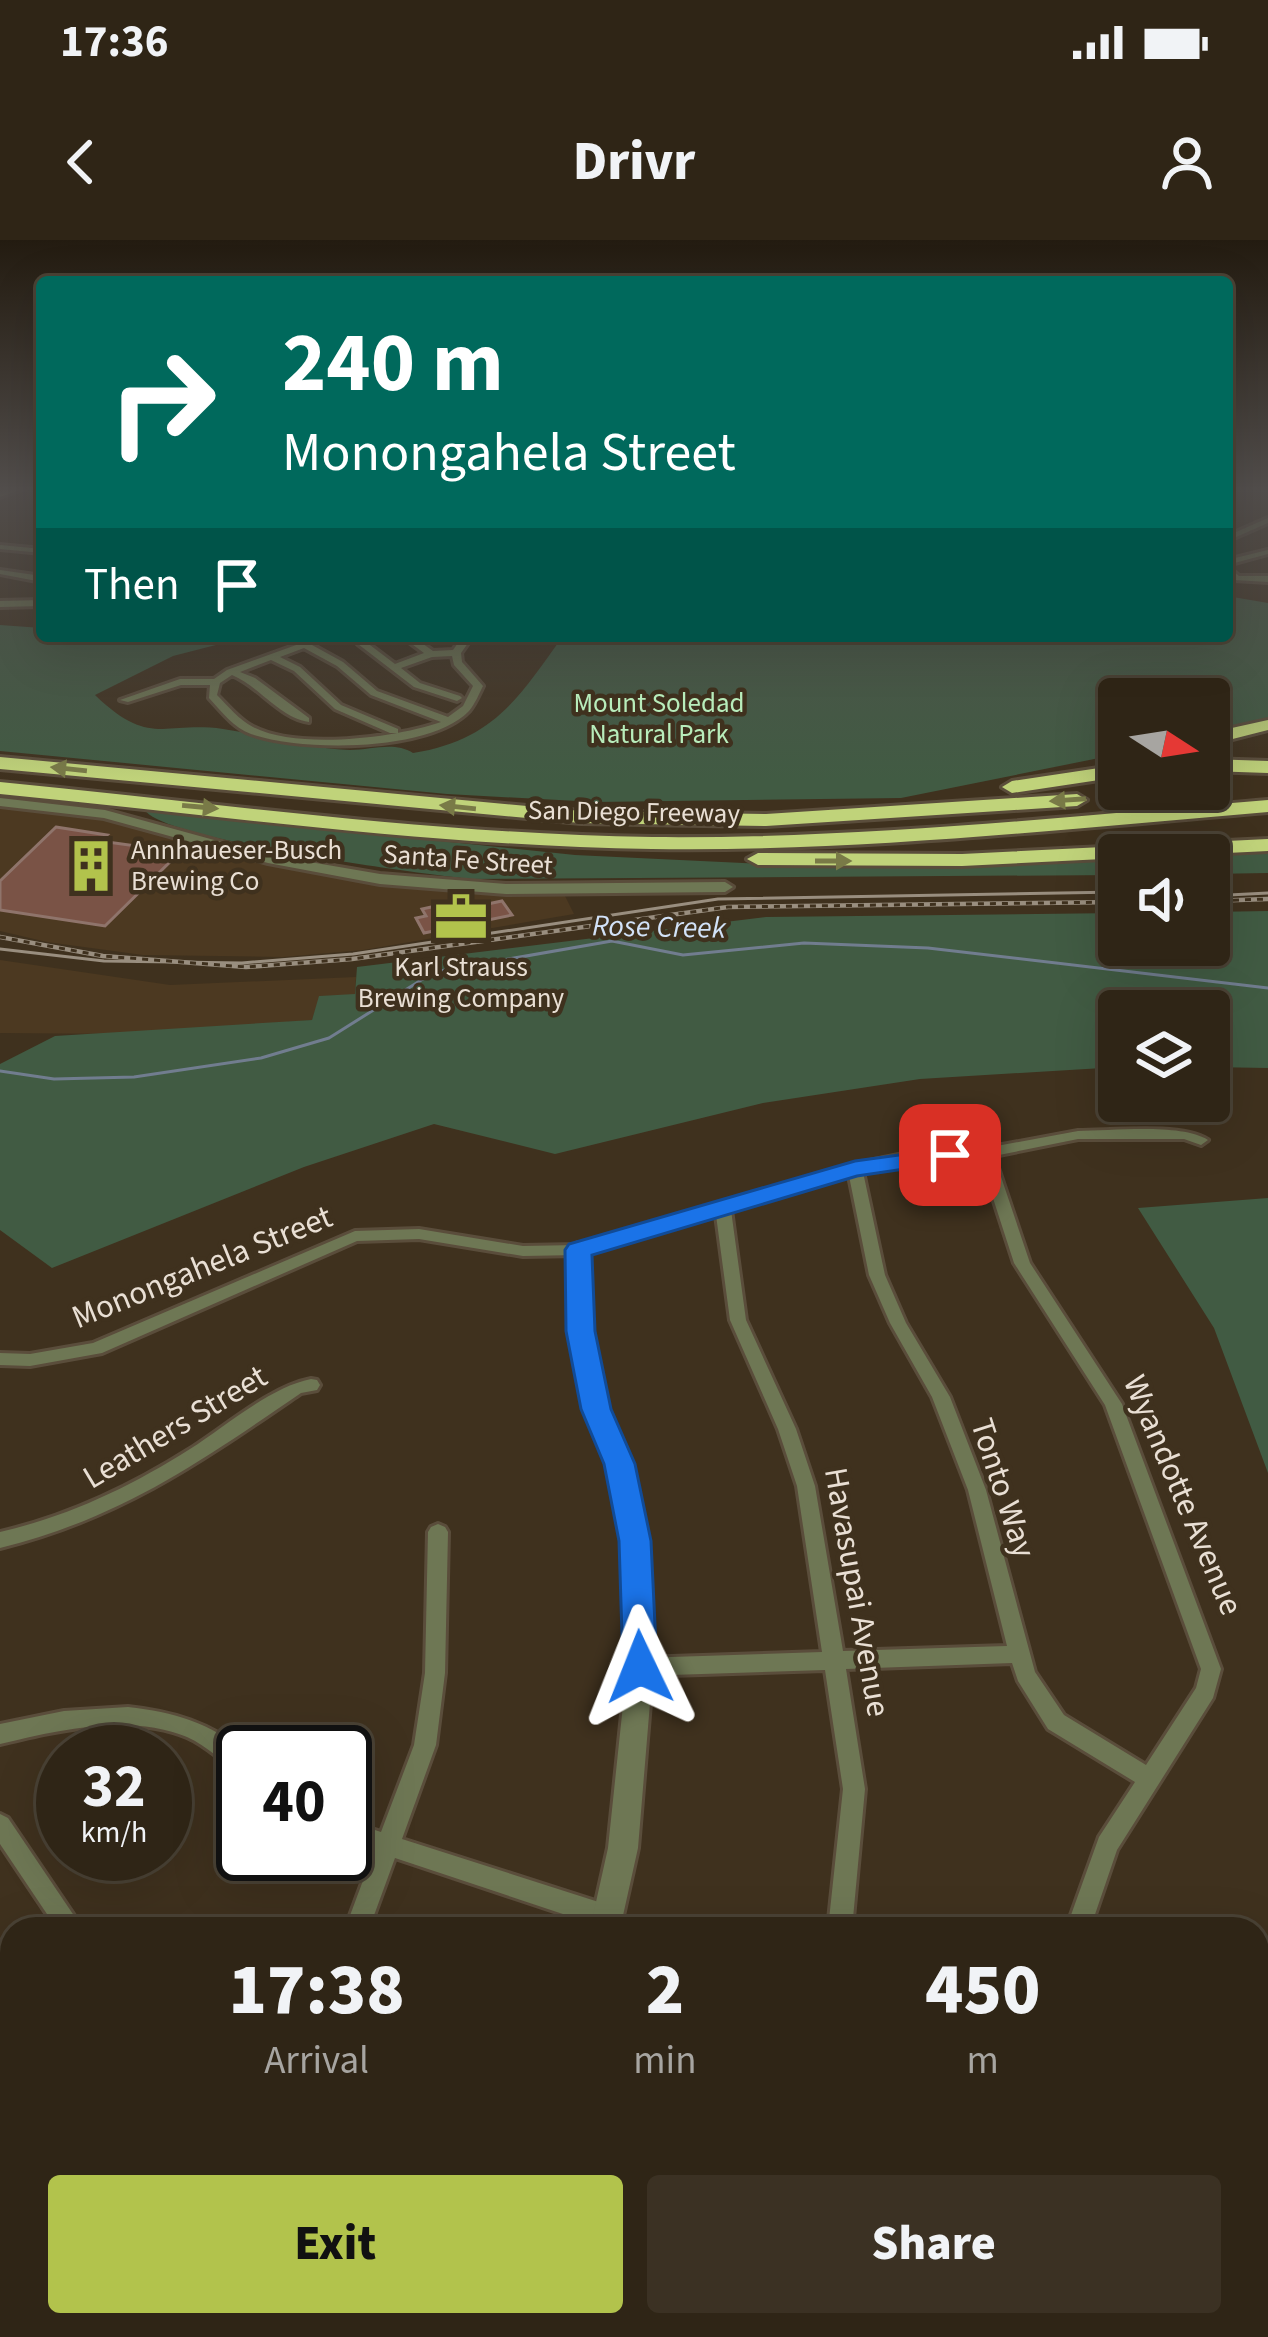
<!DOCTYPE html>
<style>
body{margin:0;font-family:"Source Sans 3",sans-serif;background:#3b3123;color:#f1f3f6;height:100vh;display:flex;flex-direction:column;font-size:45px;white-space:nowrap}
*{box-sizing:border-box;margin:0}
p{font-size:39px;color:#a7a5a1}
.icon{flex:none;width:66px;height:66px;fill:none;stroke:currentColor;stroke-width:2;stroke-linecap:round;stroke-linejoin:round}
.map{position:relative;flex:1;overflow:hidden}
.sheet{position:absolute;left:0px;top:1677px;width:1269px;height:420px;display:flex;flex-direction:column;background:#2f2516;border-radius:36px 36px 0 0;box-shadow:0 12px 48px #0002,0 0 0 3px #4a4235}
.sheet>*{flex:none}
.hud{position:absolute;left:36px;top:36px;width:1197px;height:366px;border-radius:12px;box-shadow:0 12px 48px #0002,0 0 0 3px #4a4235;background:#00695c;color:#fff;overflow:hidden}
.needle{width:78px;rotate:102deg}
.controls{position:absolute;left:1098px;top:438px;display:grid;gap:24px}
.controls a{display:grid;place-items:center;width:132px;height:132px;border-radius:12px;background:#2f2516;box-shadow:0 12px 48px #0002,0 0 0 3px #4a4235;font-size:60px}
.speed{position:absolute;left:36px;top:1485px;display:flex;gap:24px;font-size:60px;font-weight:700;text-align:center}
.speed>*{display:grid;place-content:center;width:156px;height:156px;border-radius:50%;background:#2f2516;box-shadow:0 12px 48px #0002,0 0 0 3px #4a4235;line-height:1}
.speed small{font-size:30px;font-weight:400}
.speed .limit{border:6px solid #111;border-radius:18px;background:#fff;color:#111}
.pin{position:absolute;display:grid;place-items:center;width:102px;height:102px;color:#fff;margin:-51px;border-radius:24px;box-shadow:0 6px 18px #0006}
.me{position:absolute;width:132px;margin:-66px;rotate:358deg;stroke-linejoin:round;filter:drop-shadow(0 0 9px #0008)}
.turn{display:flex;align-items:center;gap:42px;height:252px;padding:0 48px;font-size:54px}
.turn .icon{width:156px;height:156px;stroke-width:2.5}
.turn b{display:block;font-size:84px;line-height:102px}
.then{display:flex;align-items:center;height:114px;padding:0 48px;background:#0003;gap:24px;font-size:45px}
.eta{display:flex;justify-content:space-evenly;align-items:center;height:204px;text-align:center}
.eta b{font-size:72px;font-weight:800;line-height:84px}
.cta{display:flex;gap:24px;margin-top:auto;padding:24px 48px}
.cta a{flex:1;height:138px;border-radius:12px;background:#b2c34c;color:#111;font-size:48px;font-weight:800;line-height:138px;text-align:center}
.cta a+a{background:#3b3123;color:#f1f3f6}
.status{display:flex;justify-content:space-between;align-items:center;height:84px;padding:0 60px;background:#2f2516;direction:ltr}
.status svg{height:33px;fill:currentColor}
header{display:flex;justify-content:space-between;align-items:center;height:156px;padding:0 48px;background:#2f2516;font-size:54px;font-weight:800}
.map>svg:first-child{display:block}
.built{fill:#4c3921}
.green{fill:#415b43}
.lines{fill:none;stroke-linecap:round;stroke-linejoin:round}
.stream{stroke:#717d8f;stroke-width:3}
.building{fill:#7a5346;stroke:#8f746b;stroke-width:3}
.minor-casing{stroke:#5a4d3b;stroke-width:6}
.tertiary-casing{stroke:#5a4d3b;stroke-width:6}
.secondary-casing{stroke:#5a4d3b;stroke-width:6}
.motorway-casing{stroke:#5a4d3b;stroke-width:6}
.minor{fill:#6e7754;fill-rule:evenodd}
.tertiary{fill:#6e7754;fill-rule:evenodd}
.secondary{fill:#8f9c64;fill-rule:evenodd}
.motorway{fill:#c0d37a;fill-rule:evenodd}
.tram{stroke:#998e7f;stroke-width:3}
.rail-casing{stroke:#998e7f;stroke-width:4.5}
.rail{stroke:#3f311e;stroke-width:3;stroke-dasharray:6;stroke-linecap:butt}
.oneway{fill:#797a47}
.route{fill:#1a73e8;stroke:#114b97;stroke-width:3}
.labels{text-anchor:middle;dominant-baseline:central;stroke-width:9;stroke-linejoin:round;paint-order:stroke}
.far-park-label{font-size:27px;fill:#b8edbb;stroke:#3f311e}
.far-street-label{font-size:27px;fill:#e9dfd4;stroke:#3f311e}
.far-poi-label{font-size:27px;fill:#e9dfd4;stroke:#3f311e;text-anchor:start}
.far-water-label{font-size:30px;font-style:italic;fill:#d2e2f8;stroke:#3f311e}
.street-label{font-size:33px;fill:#e9dfd4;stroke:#3f311e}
</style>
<div class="status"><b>17:36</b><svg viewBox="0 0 49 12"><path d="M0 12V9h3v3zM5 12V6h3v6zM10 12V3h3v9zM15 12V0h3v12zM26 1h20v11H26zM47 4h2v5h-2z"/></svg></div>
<header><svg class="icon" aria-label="back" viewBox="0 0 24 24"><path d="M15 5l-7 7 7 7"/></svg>Drivr<svg class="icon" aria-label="person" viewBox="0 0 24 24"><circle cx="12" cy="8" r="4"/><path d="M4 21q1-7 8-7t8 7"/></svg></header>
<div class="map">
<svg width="1268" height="2097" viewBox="0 0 1268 2097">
<rect width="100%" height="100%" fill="#3f311e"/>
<g class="built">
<polygon points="0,568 111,579 348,640 564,654 574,674 363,710 283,717 143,715 47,702 0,691"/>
<polygon points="0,720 170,745 356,737 355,755 320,756 312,780 127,794 0,793"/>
</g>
<g class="green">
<path d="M1227,356L1268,363V484L1209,496V459H1119V514L901,558L596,562L447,554L0,511V385L42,388V396H251L173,416L95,455C150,508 164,481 223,489C265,495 306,509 350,510C372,510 394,501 413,513C493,500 518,459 563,396H1227Z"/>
<path d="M145,570L575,615L804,626L1119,615V635L470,639C421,634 160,599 145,570Z"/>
<polygon points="1268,610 1268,633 1209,634 1209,615 1127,615"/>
<polygon points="1268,671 1268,828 1209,827 1209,771 1119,771 1119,827 920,839 763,863 555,914 434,884 304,927 52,1028 0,990 0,824 55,796 312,780 319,756 355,754 357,727 766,677 1119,673 1119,705 1209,705 1209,672"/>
<polygon points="1268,958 1268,1233 1214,1088 1138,968"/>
</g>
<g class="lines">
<polyline class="stream" points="0,831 54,839 134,837 261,818 329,798 434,732 612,701 683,715 804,703 928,708 1268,748"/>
</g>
<g class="building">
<polygon points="56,587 107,595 100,601 180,612 105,686 0,670 0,641"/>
<polygon points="468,659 473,667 502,661 512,675 424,693 416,678 426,676 422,669"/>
</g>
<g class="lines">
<g class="minor-casing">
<g id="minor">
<polygon points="1268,278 1268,283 1227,301 1227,296"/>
<polygon points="0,305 42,309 42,313 0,309"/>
<polygon points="1268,310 1268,314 1227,325 1227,320"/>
<polygon points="1227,326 1239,336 1268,336 1268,342 1234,340 1227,333"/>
<polygon points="0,330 42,336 42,342 0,334"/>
<polygon points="42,360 42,366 0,367 0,361"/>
<path d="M321,396H334L312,405L343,422L377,451L448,477L463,466L473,446L454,425L452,416L432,417L401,428L420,443L460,456L462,458L457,461L414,447L358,404L366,402L395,424L424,413L401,396H412L433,411L453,410L463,396H473L461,413L462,422L483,446C479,454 475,464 469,471C430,512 302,512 251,494C234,488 221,471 209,458L210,445H181L128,462L120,460L180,439H214L227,430ZM304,408L337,426L371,455L441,482C395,498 298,510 253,487C239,480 228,466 217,455L220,443L232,435C259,446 280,478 309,482V478L255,438L240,432L271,420L294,431L335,469L390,493H398V489L341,465L300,427L280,417Z"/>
<path d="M1078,891C1112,891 1181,883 1208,900L1201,905L1184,899H1078L994,916L1030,1023L1122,1164L1221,1429L1213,1458L1117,1610L1090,1689H1066L1099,1597L1135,1542L1048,1489L1018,1441L1012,1423L846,1429L865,1549L852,1689H828L843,1549L825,1430L640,1436L633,1433L630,1427L633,1421L640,1418L822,1412L797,1246L778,1189L730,1080L716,975L578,1015L523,1016L419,999L357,1001L102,1113L30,1126L0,1125V1113L30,1114L93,1103L355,991L419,989L523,1006L578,1005L855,924L913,912L986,908ZM980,918L1014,1023L1105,1165L1201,1429L1196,1448L1146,1525L1064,1475L1035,1432L986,1250L950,1157L906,1083L885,1035L863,932L913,922ZM849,936L869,1035L890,1083L932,1157L968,1250L1007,1406L843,1411L815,1246L796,1189L746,1080L731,970Z"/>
<path d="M311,1139L317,1140L320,1145L317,1150L301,1153C200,1222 121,1278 0,1308V1292C69,1276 130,1247 190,1209C225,1187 270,1147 311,1139Z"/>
<polygon points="438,1284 445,1287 448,1292 445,1433 436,1505 402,1599 608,1665 616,1669 620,1677 616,1685 608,1689 395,1618 369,1689 345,1689 374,1611 345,1602 345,1580 381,1592 414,1505 425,1433 428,1292 431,1287"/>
<path d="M128,1467C174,1472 210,1483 246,1512H243V1533C223,1524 208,1506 187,1497C129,1473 59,1490 0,1504V1484L64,1471Z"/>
<polygon points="0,1574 8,1578 83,1689 57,1689 0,1604"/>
<polygon points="787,2085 815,2085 814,2097 786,2097"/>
<polygon points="1025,2085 1056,2085 1051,2097 1020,2097"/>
</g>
</g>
<g class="tertiary-casing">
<g id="tertiary">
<polygon points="0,558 105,570 269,615 380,634 506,644 725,642 733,647 725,652 506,654 380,644 268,623 104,578 0,566"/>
<polygon points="578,1003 588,1010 592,1091 607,1169 632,1224 647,1302 653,1427 638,1608 620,1689 590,1689 608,1608 627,1427 623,1302 608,1224 585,1169 570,1091 568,1010"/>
<polygon points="495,2085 531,2085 527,2097 491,2097"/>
</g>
</g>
<g class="secondary-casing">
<polygon id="secondary" points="10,247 28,247 0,257 0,251"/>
</g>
<g class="motorway-casing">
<g id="motorway">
<polygon points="1268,480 1268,490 1209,505 1209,493"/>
<polygon points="0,517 581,571 766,574 1077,554 1087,560 1077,566 766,586 581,583 0,529"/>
<polygon points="1209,519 1268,521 1268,533 1209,531"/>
<polygon points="1119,525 1119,537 1012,553 1002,547 1012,541"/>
<path d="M0,542C217,563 433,594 652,597C858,599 1063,577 1268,560V572C1063,589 858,612 652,609C433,606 217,575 0,554Z"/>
<polygon points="1268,599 1268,611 962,626 758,625 747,619 758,613 962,614"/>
</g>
</g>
<use href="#minor" class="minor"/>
<use href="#tertiary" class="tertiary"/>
<use href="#secondary" class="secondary"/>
<use href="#motorway" class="motorway"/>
<g class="tram">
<polyline points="1209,656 1268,653"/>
<polyline points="0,709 104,721 242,723 353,714 718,659 1119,652"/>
</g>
<g class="rail-casing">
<g id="rail">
<polyline points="1209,661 1268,659"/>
<polyline points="0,697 103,716 246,727 352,719 728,667 1119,662"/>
</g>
</g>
<use href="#rail" class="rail"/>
</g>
<defs><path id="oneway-solid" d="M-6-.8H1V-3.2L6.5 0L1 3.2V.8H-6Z" transform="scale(3)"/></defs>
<g class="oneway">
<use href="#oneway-solid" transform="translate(69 529) rotate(-174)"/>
<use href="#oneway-solid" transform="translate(1068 560) rotate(176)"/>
<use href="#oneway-solid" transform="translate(200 567) rotate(5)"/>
<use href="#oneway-solid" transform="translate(458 567) rotate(-174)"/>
<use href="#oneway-solid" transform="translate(833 621)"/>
</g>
<linearGradient id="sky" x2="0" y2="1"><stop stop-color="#231b10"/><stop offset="0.46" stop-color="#524e4c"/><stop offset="1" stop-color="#524e4c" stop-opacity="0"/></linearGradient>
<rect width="1268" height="541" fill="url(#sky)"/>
<polygon class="route" points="950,908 962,915 959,921 857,936 592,1015 595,1091 611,1169 635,1224 651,1301 657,1427 652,1438 640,1442 628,1438 623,1427 619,1301 604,1224 581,1169 566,1091 565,1010 569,1004 855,921"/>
<defs>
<g id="building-bare" transform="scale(4.14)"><path d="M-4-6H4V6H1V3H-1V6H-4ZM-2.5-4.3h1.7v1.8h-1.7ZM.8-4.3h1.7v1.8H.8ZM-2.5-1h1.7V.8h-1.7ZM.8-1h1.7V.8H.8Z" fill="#b2c34c" stroke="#3f311e" stroke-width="2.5" paint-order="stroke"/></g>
<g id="office-bare" transform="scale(4.14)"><path d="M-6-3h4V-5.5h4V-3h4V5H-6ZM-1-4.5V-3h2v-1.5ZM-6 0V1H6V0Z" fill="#b2c34c" stroke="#3f311e" stroke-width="2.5" paint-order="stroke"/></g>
</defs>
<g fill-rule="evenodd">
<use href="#building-bare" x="91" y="626"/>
<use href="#office-bare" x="461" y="677"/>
</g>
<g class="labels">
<g class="far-park-label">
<text x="659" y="463">Mount Soledad<tspan x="659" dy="31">Natural Park</tspan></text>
</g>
<g class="far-street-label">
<text transform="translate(634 572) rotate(1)">San Diego Freeway</text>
<text transform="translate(468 620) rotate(4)">Santa Fe Street</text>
</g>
<g class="far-poi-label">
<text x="131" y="610">Annhaueser-Busch<tspan x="131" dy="31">Brewing Co</tspan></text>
<text x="461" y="727" text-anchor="middle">Karl Strauss<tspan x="461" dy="31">Brewing Company</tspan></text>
</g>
<g class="far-water-label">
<text transform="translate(659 687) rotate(1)">Rose Creek</text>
</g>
<g class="street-label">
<text transform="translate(202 1027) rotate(-22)">Monongahela Street</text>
<text transform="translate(175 1187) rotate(-31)">Leathers Street</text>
<text transform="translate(1003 1248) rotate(72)">Tonto Way</text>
<text transform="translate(1183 1255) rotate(67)">Wyandotte Avenue</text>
<text transform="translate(857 1352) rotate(80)">Havasupai Avenue</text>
</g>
</g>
</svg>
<div class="controls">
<a><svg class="needle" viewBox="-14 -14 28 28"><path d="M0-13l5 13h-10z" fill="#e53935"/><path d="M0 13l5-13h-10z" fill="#a7a5a1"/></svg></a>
<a><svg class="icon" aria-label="sound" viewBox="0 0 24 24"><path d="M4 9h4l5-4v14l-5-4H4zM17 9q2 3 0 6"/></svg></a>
<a><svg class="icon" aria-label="layers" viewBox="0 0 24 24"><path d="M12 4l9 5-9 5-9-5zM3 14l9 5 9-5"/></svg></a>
</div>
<div class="speed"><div>32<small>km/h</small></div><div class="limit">40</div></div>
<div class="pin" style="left:950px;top:915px;background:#d93025"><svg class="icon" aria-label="arrive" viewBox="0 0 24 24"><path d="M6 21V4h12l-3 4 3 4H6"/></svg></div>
<svg class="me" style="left:640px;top:1427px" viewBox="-20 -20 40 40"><path d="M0-17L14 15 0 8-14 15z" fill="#1a73e8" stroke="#fff" stroke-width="4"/></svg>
<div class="hud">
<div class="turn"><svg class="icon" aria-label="right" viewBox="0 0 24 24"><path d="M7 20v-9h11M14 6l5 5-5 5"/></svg><div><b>240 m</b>Monongahela Street</div></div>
<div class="then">Then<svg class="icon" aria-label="arrive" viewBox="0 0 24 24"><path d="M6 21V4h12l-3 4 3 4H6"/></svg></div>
</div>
<section class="sheet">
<div class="eta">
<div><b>17:38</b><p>Arrival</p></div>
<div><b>2</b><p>min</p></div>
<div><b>450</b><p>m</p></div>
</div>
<div class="cta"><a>Exit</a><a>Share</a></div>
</section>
</div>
